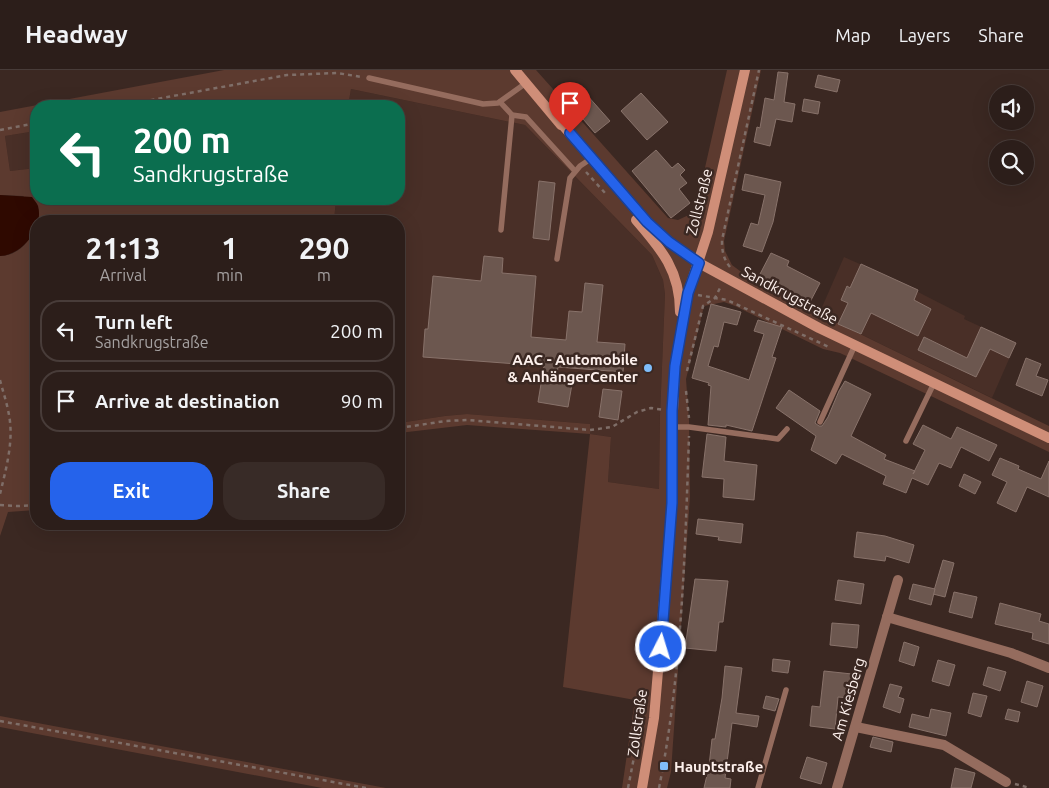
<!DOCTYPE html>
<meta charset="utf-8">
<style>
body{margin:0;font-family:Ubuntu,sans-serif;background:#382b27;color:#f1f3f6;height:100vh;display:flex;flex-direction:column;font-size:19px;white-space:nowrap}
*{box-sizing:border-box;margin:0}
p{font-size:16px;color:#a6a2a2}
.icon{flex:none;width:28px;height:28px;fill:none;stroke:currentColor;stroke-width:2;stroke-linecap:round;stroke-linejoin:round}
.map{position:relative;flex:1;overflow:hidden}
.drawer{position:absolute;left:30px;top:145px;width:375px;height:315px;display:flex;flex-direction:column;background:#2c1e1a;border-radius:20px;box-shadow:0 5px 20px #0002,0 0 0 1px #483c39}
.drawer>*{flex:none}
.top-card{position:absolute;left:30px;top:30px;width:375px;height:105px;border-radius:20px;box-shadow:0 5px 20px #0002,0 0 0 1px #483c39;background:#0b6e4f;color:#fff;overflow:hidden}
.fabs{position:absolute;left:989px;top:15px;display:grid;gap:10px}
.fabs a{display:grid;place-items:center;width:45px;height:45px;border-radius:50%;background:#2c1e1a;box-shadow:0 5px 20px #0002,0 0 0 1px #483c39;font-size:25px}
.pin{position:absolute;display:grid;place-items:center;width:42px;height:42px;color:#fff;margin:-51px -21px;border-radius:50% 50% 50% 0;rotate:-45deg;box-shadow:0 0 5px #0007}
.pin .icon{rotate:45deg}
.me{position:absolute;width:55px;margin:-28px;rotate:5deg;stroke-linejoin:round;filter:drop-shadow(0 0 4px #0008)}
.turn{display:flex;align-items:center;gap:18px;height:105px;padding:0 20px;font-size:22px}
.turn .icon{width:65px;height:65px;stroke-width:2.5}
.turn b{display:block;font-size:35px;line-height:42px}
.eta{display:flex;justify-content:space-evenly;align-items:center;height:85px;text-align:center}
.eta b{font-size:30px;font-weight:700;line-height:35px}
.button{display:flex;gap:10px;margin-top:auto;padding:10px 20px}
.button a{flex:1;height:58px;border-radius:20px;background:#2563eb;color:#fff;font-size:20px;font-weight:700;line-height:58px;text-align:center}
.button a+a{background:#382b27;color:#f1f3f6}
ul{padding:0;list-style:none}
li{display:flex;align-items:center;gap:15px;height:62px;margin:0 10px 8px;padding:0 10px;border:2px solid #483c39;border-radius:20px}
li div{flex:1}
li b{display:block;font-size:19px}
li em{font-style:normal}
header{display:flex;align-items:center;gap:30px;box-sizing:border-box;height:70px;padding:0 25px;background:#2c1e1a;border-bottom:1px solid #483c39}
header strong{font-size:24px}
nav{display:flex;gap:28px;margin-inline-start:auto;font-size:18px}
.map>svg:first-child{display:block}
.built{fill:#492f27}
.green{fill:#5c3a2f}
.water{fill:#2f0900}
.building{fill:#6c574f;stroke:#88726a}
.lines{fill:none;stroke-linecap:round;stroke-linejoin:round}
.path{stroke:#7f6e68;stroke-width:2.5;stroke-dasharray:4 4;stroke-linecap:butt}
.lane{stroke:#956c5e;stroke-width:5.5}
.street{stroke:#956c5e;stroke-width:10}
.secondary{stroke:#cf8e78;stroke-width:10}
.route-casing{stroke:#184099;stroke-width:12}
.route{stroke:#2563eb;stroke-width:9}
.poi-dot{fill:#7fbdfa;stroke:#3b2822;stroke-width:2}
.labels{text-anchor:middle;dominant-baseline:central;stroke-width:5;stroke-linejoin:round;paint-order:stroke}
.street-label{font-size:15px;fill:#fdf0ec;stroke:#3b2822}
.poi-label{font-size:15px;font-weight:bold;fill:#fdf0ec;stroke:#3b2822;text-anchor:end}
</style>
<header>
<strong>Headway</strong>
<nav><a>Map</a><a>Layers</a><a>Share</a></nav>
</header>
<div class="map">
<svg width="1049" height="718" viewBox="0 0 1049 718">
<rect width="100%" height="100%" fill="#3b2822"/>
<g class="built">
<polygon points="351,19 525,55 652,185 663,210 665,224 660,345 659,419 608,412 611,367 590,364 590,354 467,344 445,346 399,353 399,151 334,151 336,129 399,129 399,36 348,36"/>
<polygon points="36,61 36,98 10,101 5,66"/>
<polygon points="844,187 918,220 918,222 965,246 964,249 1016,273 992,328 819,244"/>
</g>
<g class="green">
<polygon points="224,0 536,0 668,148 678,150 695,142 727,0 761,0 724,171 725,181 732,195 748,207 819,244 1049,356 1049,382 840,283 823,279 735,236 724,232 704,236 686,309 689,350 690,426 671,702 667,718 622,718 635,630 563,617 590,364 467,355 399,363 399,353 445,346 467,344 590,354 590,364 611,367 608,412 659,419 660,345 665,224 663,210 652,185 525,55 351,19 348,36 36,36 36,61 5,66 10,101 36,98 36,129 336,129 334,151 38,151 39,143 23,126 0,125 0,42"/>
<path d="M36,156V440L8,442L0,466V186C18,186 30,171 36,156Z"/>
<polygon points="0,646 386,718 322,718 0,657"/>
</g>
<path class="water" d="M0,125L32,127C34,130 37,133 38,136C44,157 23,185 0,186Z"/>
<g class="building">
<polygon points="778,2 788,3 784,32 795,34 792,52 776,49 770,76 754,72 757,57 760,58 765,28 774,30"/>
<polygon points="818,5 840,10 837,22 815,17"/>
<polygon points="641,23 668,52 647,70 621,41"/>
<polygon points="586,24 610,51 595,63 572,36"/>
<polygon points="804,29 820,32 818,44 802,41"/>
<polygon points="656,80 672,98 678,93 685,100 680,105 687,113 679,119 690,133 671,148 632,101"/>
<polygon points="745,104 781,112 773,152 762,182 743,176 751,153 758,155 765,125 742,120"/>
<polygon points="539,111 555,113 549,170 533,168"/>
<polygon points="771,183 789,191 787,196 820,213 810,232 759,206"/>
<polygon points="484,186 503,188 502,203 536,206 531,267 566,270 569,241 582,242 585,213 603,215 597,272 625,274 623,302 558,297 556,312 572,314 568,337 538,332 544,296 423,287 425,259 428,259 433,206 481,211"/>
<polygon points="861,194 918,220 914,230 931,239 918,266 871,243 861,264 838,254 848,233 841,230 847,216 850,218"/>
<polygon points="711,234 741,242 737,255 724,252 718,277 714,276 708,296 726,302 749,310 764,264 754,261 758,250 782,257 772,287 776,288 752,361 726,355 726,357 708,355 711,316 708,315 709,313 692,308"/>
<polygon points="981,257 1016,273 1009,288 990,279 976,307 918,280 924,267 967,288"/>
<polygon points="1026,288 1041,294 1036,306 1048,310 1042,326 1016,315"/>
<polygon points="845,311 871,324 851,366 886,385 884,389 915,401 913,404 925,380 913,374 923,355 951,369 957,357 997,375 989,391 961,377 951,398 939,393 928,415 912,408 906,423 883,414 886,406 842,384 836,394 811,380 816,366 776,338 789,320 820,341 815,353 819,356 822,356 828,347 839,321"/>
<polygon points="603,319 622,321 618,350 599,347"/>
<polygon points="707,364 726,367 724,391 757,395 754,430 723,427 724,409 702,407"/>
<polygon points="1000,388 1019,396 1018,399 1041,409 1049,391 1049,427 1027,417 1016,442 997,433 1007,412 992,405"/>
<polygon points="964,404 981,412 975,424 959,416"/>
<polygon points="698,449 743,454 741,473 718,470 719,467 696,464"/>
<polygon points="857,462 885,466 914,475 909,493 886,486 885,491 854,487"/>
<polygon points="943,490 954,493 945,527 933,524"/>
<polygon points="695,509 728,511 723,552 719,552 716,581 685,578"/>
<polygon points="838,510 864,514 861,534 835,530"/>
<polygon points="913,514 935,519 931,535 909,529"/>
<polygon points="954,522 977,527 972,548 949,542"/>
<polygon points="1000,533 1041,544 1039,551 1049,554 1049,574 1032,569 1033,563 995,554"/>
<polygon points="832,553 859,555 857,578 830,575"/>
<polygon points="904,572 919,577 914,596 899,591"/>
<polygon points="773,589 790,591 788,603 772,601"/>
<polygon points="938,590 955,595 949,616 932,611"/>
<polygon points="725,596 742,598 736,643 759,646 757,657 732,653 725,708 731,709 730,718 704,718 707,705 708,705 712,669 715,669 722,628"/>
<polygon points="988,597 1006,602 1000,621 983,615"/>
<polygon points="824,601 852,604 850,628 838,627 835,659 810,656 812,636 820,637"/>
<polygon points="1027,611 1043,616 1037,637 1021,632"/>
<polygon points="890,614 902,617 898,627 904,629 900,643 883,637"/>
<polygon points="973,623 987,626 981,647 968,643"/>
<polygon points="766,626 779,629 775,641 763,638"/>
<polygon points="931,639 951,643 946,666 909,657 912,644 929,648"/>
<polygon points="1008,639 1020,642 1018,652 1005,649"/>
<polygon points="873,667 893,672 891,682 870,677"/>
<polygon points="807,687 827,693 821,714 800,708"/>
<polygon points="955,698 975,703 971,718 951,718"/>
</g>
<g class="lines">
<g class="path">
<polyline points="119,36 287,5 337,3 362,7"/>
<polyline points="0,60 36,53"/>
<polyline points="586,102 606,124"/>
<path d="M730,197C723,188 722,181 722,170L759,0"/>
<polyline points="698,225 727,230 740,236 829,277"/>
<polyline points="687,301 703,236 715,228 721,216"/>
<path d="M0,310C3,322 7,333 9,345C14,371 6,399 0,424"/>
<polyline points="686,321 689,348"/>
<polyline points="399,358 446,351 467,350 590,360 612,357 637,342 651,338 664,340"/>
<polyline points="0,435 18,436 36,435"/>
<polyline points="0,651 366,718"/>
<polyline points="1015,714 1030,718"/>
<polyline points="628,718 636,677"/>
<path d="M659,718C682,603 685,483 689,366"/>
</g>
<g class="lane">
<polyline points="369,8 483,34 498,33 526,13"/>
<polyline points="500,32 512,45 526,47 575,101"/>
<polyline points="501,160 512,45"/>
<polyline points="557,189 570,108 580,96 592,88"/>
<polyline points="820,352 855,275"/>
<polyline points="672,357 689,357 778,369 787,359"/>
<polyline points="906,371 934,313"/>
<polyline points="758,718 786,620"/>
</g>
<g class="street">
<polyline points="887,547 1011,583 1049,598"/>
<polyline points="856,657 944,675 1006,712"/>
<polyline points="837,718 898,510"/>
</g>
<g class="secondary">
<polyline points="515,0 561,55"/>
<polyline points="559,51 647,152 669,172 699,193 819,258 1049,368"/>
<path d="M636,150C662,180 680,201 680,242"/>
<polyline points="642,718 654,648 665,519 672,433 673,341 675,296 688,223 708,162 745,0"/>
</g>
</g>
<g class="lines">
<g class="route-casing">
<polyline id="route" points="570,63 647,152 669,172 699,193 688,223 675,296 672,341 672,433 661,577"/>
</g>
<use href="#route" class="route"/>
</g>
<g class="poi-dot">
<circle cx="648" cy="298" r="5"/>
<rect x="659" y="691" width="10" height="10" rx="2.5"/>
</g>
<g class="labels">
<g class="street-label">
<text transform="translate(699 132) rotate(-76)">Zollstraße</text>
<text transform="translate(790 225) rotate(28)">Sandkrugstraße</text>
<text transform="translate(848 629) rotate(-74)">Am Kiesberg</text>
<text transform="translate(637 653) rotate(-82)">Zollstraße</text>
</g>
<g class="poi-label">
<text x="638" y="289">AAC - Automobile<tspan x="638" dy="17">&amp; AnhängerCenter</tspan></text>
<text x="674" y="696" text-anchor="start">Hauptstraße</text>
</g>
</g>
</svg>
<div class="fabs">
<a><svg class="icon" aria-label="sound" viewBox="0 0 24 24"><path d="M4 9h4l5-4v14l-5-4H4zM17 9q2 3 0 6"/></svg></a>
<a><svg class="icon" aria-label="search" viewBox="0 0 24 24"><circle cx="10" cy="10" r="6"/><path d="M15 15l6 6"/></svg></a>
</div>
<div class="pin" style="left:570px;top:63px;background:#d93025"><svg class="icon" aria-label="arrive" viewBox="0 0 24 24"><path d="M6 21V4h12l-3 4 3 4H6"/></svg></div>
<svg class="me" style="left:661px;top:577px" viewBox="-20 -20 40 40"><circle r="17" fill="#2563eb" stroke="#fff" stroke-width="3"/><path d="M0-11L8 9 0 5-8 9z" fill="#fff"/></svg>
<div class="top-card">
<div class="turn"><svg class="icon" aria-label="left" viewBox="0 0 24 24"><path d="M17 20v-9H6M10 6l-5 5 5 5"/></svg><div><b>200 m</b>Sandkrugstraße</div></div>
</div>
<section class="drawer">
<div class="eta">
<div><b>21:13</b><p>Arrival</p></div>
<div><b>1</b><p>min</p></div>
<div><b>290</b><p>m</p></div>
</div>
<ul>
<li><svg class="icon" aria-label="left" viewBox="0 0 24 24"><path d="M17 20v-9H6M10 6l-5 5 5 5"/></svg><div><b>Turn left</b><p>Sandkrugstraße</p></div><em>200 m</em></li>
<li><svg class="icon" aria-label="arrive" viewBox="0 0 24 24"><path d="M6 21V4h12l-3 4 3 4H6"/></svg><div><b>Arrive at destination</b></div><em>90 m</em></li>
</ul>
<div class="button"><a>Exit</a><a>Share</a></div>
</section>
</div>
